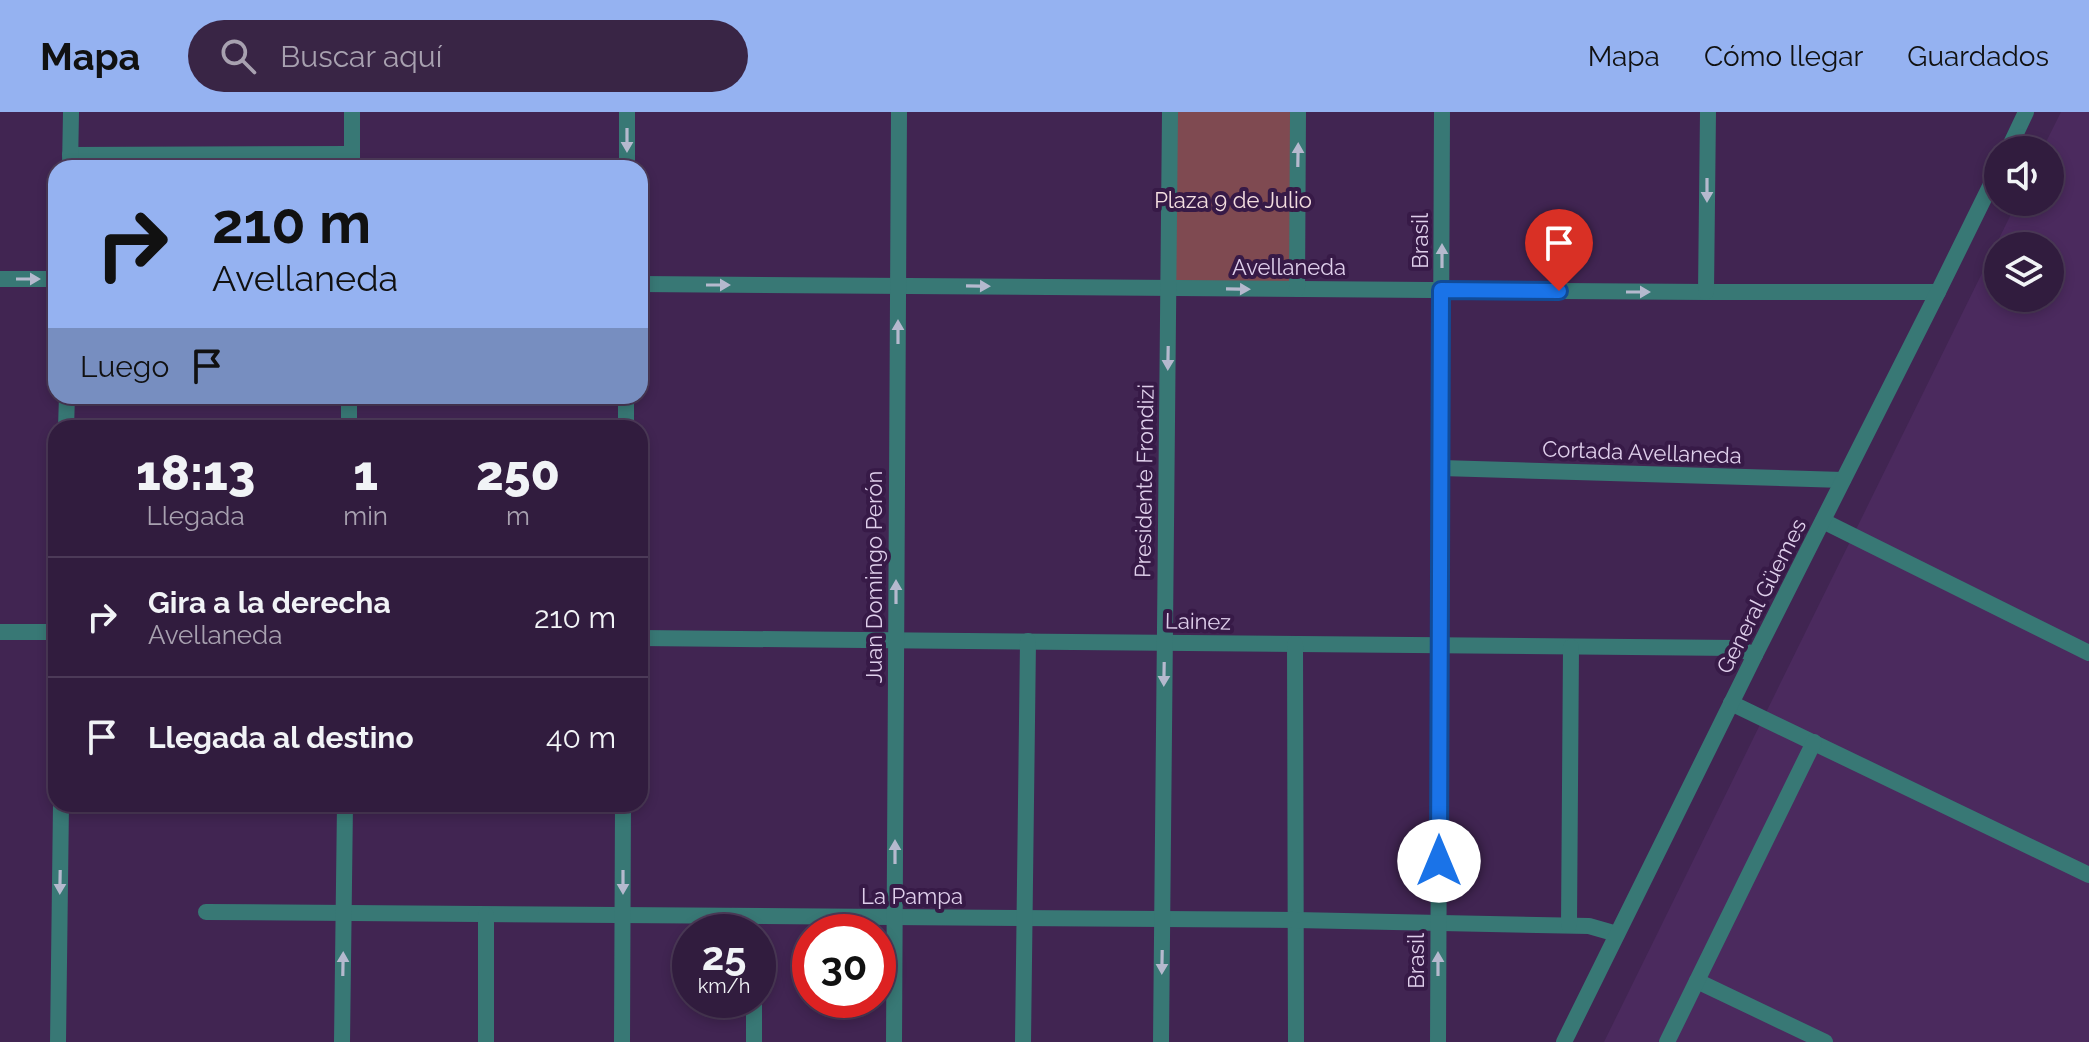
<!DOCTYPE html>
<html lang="es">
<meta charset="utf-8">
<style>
body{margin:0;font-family:Raleway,sans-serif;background:#392545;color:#f1f3f6;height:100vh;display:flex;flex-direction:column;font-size:30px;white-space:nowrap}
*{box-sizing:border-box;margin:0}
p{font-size:26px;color:#a8a1b0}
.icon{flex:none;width:44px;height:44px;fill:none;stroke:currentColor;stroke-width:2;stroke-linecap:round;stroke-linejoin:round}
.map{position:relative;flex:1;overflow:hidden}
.drawer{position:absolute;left:48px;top:308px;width:600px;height:392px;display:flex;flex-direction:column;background:#311c3e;border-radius:24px;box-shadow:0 4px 12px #0003,0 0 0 2px #4c3a58}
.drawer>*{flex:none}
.top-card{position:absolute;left:48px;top:48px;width:600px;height:244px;border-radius:24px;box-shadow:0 4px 12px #0003,0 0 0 2px #4c3a58;background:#95b2f1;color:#111;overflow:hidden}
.controls{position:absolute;left:1984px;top:24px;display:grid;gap:16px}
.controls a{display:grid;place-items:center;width:80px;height:80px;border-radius:50%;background:#311c3e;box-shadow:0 4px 12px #0003,0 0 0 2px #4c3a58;font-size:40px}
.speed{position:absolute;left:672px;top:802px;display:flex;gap:16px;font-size:40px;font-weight:700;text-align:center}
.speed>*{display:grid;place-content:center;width:104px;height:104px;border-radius:50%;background:#311c3e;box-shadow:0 4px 12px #0003,0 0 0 2px #4c3a58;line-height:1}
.speed small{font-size:20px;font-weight:400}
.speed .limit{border:12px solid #d22;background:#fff;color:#111}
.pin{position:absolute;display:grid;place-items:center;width:68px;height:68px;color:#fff;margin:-82px -34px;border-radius:50% 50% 50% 0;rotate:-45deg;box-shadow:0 0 8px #0007}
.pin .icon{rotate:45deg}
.me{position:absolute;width:88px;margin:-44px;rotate:0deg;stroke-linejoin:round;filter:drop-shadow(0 0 6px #0008)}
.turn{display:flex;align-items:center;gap:28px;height:168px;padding:0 32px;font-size:36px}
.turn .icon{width:104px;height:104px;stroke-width:2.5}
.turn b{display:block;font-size:56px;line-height:68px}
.then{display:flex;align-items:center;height:76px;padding:0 32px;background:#0003;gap:16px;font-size:30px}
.eta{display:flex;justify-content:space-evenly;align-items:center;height:136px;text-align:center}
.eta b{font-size:48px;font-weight:800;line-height:56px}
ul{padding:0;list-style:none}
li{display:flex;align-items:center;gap:24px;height:120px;padding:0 32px;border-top:2px solid #4c3a58}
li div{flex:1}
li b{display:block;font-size:30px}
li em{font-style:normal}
header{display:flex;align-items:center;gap:48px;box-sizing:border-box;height:112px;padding:0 40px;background:#95b2f1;color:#111}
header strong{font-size:38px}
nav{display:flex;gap:44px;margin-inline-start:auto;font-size:28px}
.search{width:560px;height:72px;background:#392545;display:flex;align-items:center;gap:20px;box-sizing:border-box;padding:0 28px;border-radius:44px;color:#a8a1b0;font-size:30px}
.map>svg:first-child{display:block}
.built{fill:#4b2a5e;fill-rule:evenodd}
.green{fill:#7f4a51}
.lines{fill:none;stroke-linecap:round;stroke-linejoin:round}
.street{stroke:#387875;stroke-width:16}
.oneway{fill:#b5b9ce}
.route-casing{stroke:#114b97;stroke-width:20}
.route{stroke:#1a73e8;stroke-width:14}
.labels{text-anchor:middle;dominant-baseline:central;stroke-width:8;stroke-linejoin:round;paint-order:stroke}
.park-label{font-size:22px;fill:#f3dee0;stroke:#371a47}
.street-label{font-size:22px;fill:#dfcfeb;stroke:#371a47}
</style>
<header>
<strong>Mapa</strong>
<div class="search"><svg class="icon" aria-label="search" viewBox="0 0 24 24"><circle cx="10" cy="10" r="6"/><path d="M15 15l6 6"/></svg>Buscar aquí</div>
<nav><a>Mapa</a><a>Cómo llegar</a><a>Guardados</a></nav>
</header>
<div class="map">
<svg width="2089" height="930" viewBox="0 0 2089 930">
<rect width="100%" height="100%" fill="#412552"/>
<path class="built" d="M2061,0H2089V930H1604L2017,90H2050V38H2042ZM1998,134H2050V186H1998Z"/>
<polygon class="green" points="1170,0 1298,0 1297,177 1168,176"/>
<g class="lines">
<g class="street">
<polyline points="2008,38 2026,0"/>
<polyline points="70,43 352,42"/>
<polyline points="70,56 71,0"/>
<polyline points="352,56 352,0"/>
<polyline points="627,56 627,0"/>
<polyline points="0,167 56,167"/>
<polyline points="640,172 1706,180 1938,180"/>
<polyline points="1297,177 1298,0"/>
<polyline points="1706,180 1708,0"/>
<polyline points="66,316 67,284"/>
<polyline points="349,316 349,284"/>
<polyline points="626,316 626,284"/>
<polyline points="1441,356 1843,368"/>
<polyline points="1823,409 2089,541"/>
<polyline points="0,520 56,520"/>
<polyline points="640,526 1737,536 1755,543"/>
<polyline points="1295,532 1296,930"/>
<polyline points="1731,591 2089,763"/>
<polyline points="206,800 1296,808 1589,814 1617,822"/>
<polyline points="1569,813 1571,535"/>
<polyline points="1697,869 1825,930"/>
<polyline points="58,930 61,692"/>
<polyline points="342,930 345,692"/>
<polyline points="486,930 486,803"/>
<polyline points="622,930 623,692"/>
<polyline points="754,930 754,888"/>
<polyline points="894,930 899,0"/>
<polyline points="1023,930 1028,529"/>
<polyline points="1161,930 1170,0"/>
<polyline points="1438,930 1442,0"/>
<polyline points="1564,930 1755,543 1938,180 1998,58"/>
<polyline points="1667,930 1814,630"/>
</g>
</g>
<defs><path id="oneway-solid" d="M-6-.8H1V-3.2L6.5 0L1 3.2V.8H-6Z" transform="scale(2)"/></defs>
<g class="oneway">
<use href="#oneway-solid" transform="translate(627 28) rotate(90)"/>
<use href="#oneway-solid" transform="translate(1298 43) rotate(-89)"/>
<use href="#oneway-solid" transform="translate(1707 78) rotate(90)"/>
<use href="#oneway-solid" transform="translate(1442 144) rotate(-90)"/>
<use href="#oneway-solid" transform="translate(28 167)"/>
<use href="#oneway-solid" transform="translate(718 173)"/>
<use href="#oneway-solid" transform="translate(978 174) rotate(1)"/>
<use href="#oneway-solid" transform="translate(1238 177) rotate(1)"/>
<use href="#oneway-solid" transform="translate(1638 180)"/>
<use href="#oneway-solid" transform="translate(898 220) rotate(-90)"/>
<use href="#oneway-solid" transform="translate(1168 246) rotate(91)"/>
<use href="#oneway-solid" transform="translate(896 480) rotate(-90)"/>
<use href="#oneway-solid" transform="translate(1164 562) rotate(91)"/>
<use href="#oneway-solid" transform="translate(895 740) rotate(-90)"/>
<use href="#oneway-solid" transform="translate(60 770) rotate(91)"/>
<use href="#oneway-solid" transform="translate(623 770) rotate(90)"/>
<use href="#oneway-solid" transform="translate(1162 850) rotate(91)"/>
<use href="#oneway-solid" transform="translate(343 852) rotate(-89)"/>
<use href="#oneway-solid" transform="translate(1438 852) rotate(-90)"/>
</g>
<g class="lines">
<g class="route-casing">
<polyline id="route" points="1439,749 1441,178 1559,179"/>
</g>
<use href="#route" class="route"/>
</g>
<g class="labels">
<g class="park-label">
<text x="1233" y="88">Plaza 9 de Julio</text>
</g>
<g class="street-label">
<text transform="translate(1420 129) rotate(-90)">Brasil</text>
<text x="1289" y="155">Avellaneda</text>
<text transform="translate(1642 340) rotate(2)">Cortada Avellaneda</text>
<text transform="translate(1144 369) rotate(-89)">Presidente Frondizi</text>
<text transform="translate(874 465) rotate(-90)">Juan Domingo Perón</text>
<text transform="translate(1761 484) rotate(-63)">General Güemes</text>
<text transform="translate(1198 509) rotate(1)">Lainez</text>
<text x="912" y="784">La Pampa</text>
<text transform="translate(1416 849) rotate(-90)">Brasil</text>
</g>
</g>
</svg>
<div class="controls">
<a><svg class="icon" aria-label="sound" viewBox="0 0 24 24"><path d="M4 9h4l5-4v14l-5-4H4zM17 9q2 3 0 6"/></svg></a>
<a><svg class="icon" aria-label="layers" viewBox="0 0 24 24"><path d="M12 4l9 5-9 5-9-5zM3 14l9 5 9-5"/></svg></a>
</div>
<div class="speed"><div>25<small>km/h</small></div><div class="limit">30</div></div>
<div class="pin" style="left:1559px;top:179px;background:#d93025"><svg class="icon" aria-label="arrive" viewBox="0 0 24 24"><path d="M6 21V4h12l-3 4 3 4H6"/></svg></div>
<svg class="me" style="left:1439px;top:749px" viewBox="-20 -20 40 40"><circle r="19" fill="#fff"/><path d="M0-13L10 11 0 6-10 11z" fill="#1a73e8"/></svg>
<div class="top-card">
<div class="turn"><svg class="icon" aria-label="right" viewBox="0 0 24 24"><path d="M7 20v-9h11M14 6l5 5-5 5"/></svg><div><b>210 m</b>Avellaneda</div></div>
<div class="then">Luego<svg class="icon" aria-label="arrive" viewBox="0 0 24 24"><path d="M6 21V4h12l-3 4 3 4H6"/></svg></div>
</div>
<section class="drawer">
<div class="eta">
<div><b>18:13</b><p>Llegada</p></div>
<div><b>1</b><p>min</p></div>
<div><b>250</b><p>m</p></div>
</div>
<ul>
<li><svg class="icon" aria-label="right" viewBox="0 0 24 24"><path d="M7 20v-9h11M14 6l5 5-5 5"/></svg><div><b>Gira a la derecha</b><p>Avellaneda</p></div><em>210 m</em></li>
<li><svg class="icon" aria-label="arrive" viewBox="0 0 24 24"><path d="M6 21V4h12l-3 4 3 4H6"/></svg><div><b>Llegada al destino</b></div><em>40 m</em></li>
</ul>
</section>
</div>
